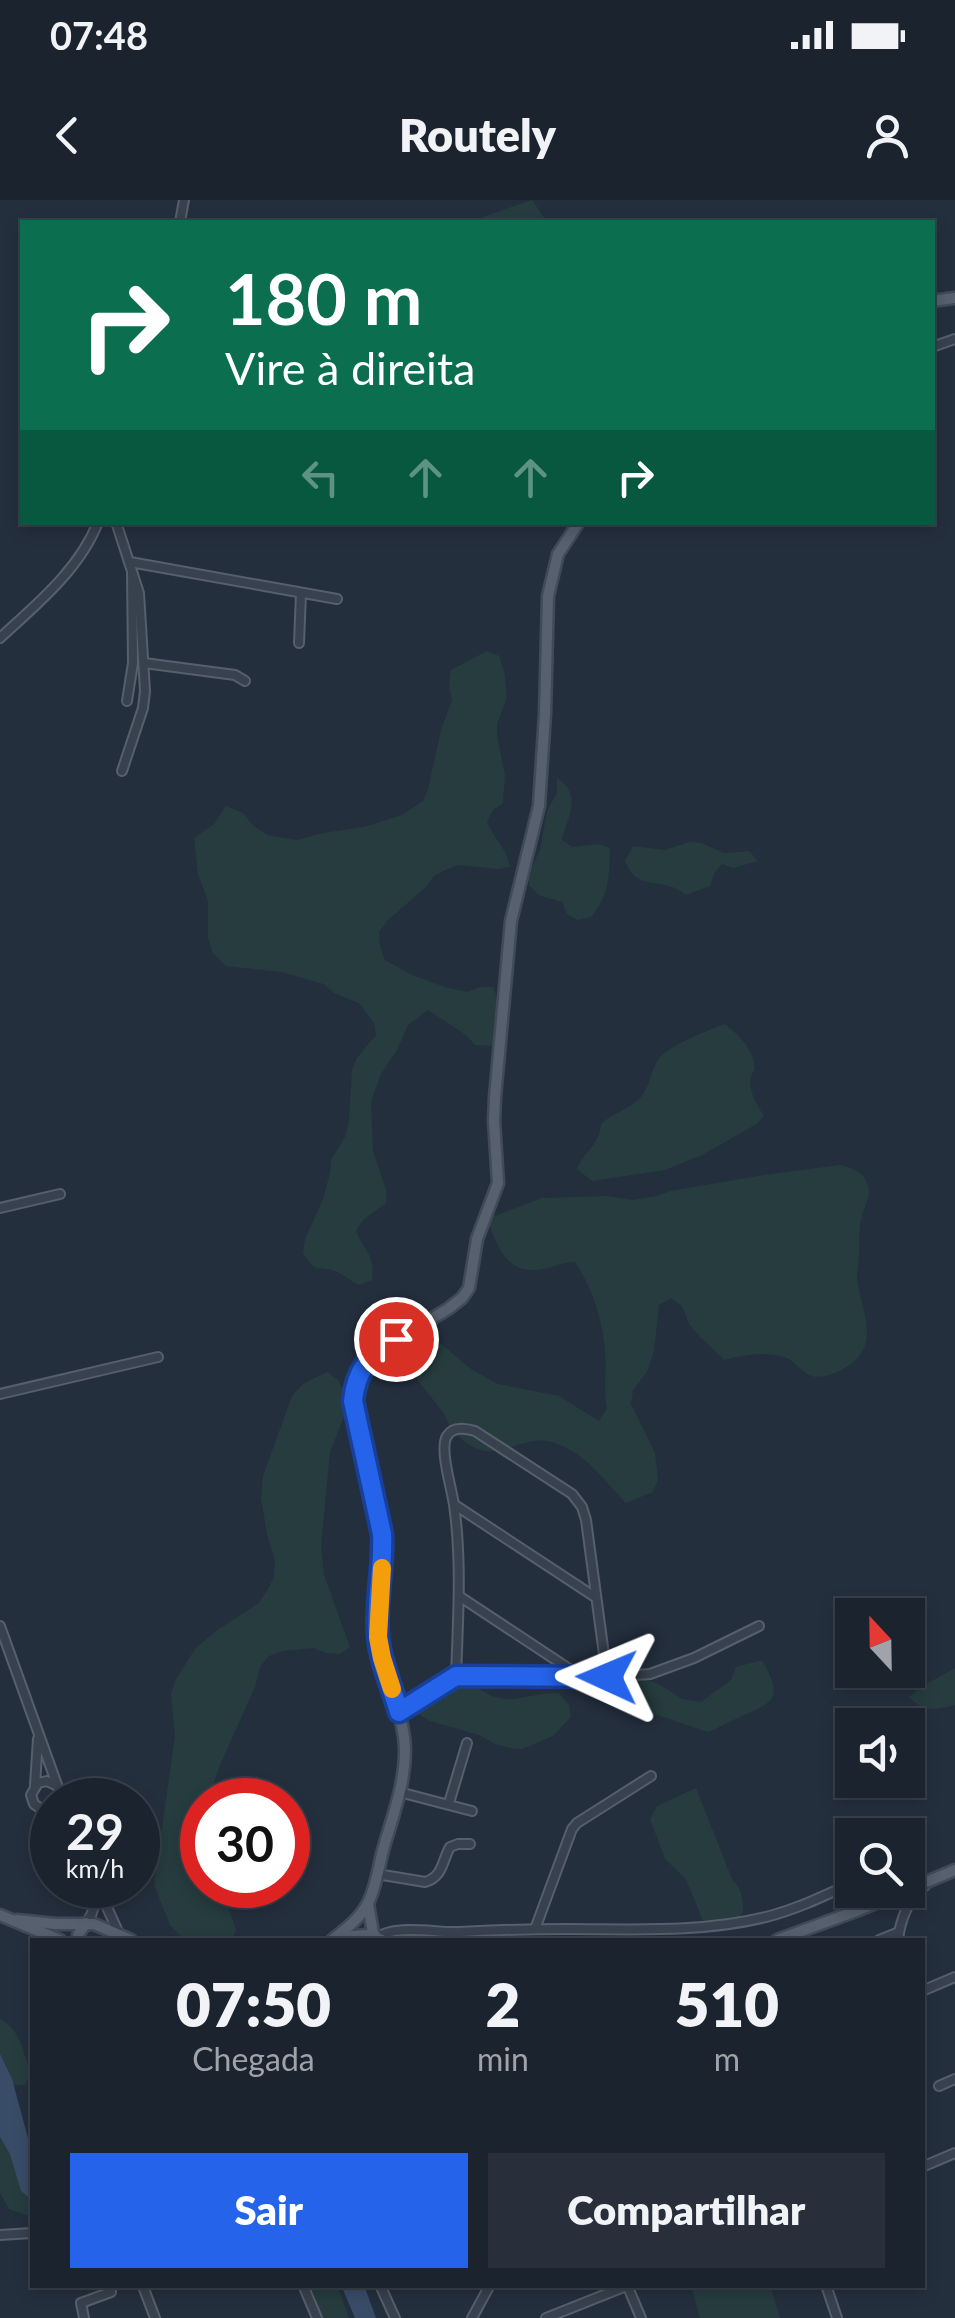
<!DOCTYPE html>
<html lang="pt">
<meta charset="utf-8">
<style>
body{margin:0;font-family:Lato,sans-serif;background:#282f3a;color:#f1f3f6;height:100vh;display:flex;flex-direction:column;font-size:38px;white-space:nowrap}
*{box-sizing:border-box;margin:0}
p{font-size:32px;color:#a0a4aa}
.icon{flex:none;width:55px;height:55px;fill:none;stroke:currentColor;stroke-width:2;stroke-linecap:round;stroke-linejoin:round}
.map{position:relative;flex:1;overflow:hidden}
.sheet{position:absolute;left:30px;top:1738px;width:895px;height:350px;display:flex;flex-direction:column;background:#1b232e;border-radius:0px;box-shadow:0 5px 15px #0003,0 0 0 2px #39404a}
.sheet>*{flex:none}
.guide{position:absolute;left:20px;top:20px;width:915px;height:305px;border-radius:0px;box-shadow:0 5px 15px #0003,0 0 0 2px #39404a;background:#0b6e4f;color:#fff;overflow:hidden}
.needle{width:65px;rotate:338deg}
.buttons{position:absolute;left:835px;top:1398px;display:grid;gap:20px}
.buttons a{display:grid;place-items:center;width:90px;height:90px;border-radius:0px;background:#1b232e;box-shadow:0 5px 15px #0003,0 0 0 2px #39404a;font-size:50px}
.speed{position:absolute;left:30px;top:1578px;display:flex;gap:20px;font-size:50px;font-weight:700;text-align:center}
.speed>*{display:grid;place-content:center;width:130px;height:130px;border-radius:50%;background:#1b232e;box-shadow:0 5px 15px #0003,0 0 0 2px #39404a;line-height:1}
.speed small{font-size:25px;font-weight:400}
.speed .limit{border:15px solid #d22;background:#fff;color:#111}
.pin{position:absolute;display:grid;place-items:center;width:85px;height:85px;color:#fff;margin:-42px;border:5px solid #fff;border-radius:50%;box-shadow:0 2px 10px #0007}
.me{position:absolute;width:110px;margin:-55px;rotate:271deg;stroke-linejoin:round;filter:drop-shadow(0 0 8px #0008)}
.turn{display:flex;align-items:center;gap:35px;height:210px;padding:0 40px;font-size:45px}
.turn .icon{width:130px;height:130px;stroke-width:2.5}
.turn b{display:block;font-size:70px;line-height:85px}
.lanes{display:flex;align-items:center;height:95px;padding:0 40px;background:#0003;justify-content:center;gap:50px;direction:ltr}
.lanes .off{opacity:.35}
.eta{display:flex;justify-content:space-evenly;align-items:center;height:170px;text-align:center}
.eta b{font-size:60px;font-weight:800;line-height:70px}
.cta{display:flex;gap:20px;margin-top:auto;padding:20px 40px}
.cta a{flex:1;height:115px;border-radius:0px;background:#2563eb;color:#fff;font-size:40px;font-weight:800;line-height:115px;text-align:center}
.cta a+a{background:#282f3a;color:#f1f3f6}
.status{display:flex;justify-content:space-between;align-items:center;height:70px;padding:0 50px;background:#1b232e;direction:ltr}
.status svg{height:28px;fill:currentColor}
header{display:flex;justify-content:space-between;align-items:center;height:130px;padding:0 40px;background:#1b232e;font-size:45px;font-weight:800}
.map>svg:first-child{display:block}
.green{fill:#263c3f}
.water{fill:#394c67}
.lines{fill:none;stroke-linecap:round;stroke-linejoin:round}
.minor-casing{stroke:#565f6c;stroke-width:12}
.major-casing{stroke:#414a57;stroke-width:15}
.minor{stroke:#38414e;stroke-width:8}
.major{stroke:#56606e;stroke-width:10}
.route-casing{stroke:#184099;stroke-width:25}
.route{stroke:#2563eb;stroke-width:18}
.slow{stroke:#f59e0b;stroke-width:18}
</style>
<div class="status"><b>07:48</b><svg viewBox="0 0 49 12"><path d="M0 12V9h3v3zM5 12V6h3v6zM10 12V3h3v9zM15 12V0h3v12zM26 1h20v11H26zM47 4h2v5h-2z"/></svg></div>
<header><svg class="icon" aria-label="back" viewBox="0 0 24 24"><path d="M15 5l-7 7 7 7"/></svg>Routely<svg class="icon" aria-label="person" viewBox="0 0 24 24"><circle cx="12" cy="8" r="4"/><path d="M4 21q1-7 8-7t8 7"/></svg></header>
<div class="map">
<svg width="955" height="2118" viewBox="0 0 955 2118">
<rect width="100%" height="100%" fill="#242f3e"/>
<g class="green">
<polygon points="532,0 547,22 479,22 483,17"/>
<path d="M487,451L499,456L504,470L507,497L497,524V536L505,575L503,603L493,610L487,622C494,639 507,649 510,667L498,669L458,665L445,670L434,676L426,687L388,720L379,732L380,746L385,760L412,775L445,787L467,792L480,787H493L504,815L503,844L491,846L475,845L466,835L428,810L408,825L397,850L381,874L371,901L373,951L386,990V1003L364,1019L356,1030C363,1051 376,1055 372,1080L359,1085C351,1082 345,1075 337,1072C319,1064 317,1076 303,1053L305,1039L323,999L330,973L331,960L345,937L349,922L352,870L357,858L376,835L374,823L359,803L334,793L323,784L282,772L226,766L213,753L208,739V701L198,674L194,638L214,624L226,606L243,613L253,625L267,635L297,640L323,633L364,627L402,615L423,601L428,589L441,530L452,500L449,486L451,470Z"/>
<path d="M557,578C583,596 568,615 562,640L572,647L598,644L610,648C609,677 610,693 591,717L578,720L567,714L562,702L538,695L529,685V673L540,650L547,611L557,593Z"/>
<path d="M689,642L701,643L724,653L749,651L758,661L733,668L722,664L714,674L710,686L686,695C660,674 638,694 625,661L633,646L665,650Z"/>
<path d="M725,824C736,833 752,847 754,863C756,875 754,866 751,878C748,891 757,905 764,916L755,925L702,955L665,970L592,981L577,969C585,950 600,945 601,924C612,913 629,910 640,898C651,887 650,868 661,856C672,845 710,829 725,824Z"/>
<path d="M840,965C853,968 865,972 868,986C871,997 865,1005 862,1016C858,1028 860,1041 859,1054C859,1062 857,1069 857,1077C859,1105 881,1141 852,1163C842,1171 822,1181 809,1175C800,1170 795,1161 785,1157C765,1151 743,1155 724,1160L699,1136L689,1124L682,1106L671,1098L659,1105L654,1151L647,1172L633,1190L631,1204L655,1253L658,1280L653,1292L626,1303C603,1279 582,1248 547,1241C526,1237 505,1254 486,1251C473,1250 456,1236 449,1224C447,1220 445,1215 442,1211C424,1187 410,1175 398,1146L428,1137L440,1143L471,1169L498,1184L559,1196L599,1221L607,1208C603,1189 607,1171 605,1152C603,1121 592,1087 575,1062C561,1062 548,1070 534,1070C504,1071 496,1042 487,1019L542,998L606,996L633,1000L657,996L670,991L764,975Z"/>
<polygon points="327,1172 338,1180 349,1204 330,1252 321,1346 324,1375 350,1447 340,1454 327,1453 314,1448 282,1451 269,1456 260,1467 255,1487 220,1565 208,1600 202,1600 202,1613 199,1624 202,1646 202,1685 221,1685 236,1730 231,1740 191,1740 181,1736 170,1725 154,1685 175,1536 171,1494 176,1479 195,1449 216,1431 259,1403 268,1389 274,1377 275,1361 267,1334 261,1298 263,1276 292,1196 303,1184"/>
<path d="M762,1460C785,1500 773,1502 738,1518C728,1522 718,1528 708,1532L631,1506L625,1496L634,1474L662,1486L682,1499L701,1502L731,1480L736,1467Z"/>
<path d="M955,1468V1505C936,1510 923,1512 909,1497L921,1487Z"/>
<path d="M470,1481C505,1513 519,1493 559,1493L569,1505L571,1517L553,1536L522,1549L510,1548L495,1544L479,1535L430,1521L416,1513L414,1501L437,1487Z"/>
<path d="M696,1588L732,1679C742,1690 743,1698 743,1713L723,1728L712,1731L703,1721L686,1679L665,1659L650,1619L657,1606Z"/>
<path d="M0,1819C22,1831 22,1851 31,1874L25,1885H11L0,1864Z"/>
<polygon points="0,1931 4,1935 24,1993 32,2000 32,2017 9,2009 0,1993"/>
<polygon points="311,2085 337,2085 349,2118 322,2118"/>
<polygon points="695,2085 770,2085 780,2118 700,2118 691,2086"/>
</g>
<g class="water">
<polygon points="0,1854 12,1879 32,1953 32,2000 21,1991 10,1954 0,1937"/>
<polygon points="341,2085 364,2085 376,2118 355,2118"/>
</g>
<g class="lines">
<g class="minor-casing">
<g id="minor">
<polyline points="180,22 184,0"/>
<polyline points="932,147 955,139"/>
<polyline points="116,322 139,393 145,491 143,508 122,571"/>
<polyline points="130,362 337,399"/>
<path d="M0,438C36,405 80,369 98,322"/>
<polyline points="299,443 301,393"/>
<polyline points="144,463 235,475 245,481"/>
<polyline points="127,501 133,463 132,373"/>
<polyline points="0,1008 60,994"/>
<polyline points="0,1194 158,1157"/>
<polyline points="455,1305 595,1397"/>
<polyline points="459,1396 580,1476"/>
<polyline points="0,1426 60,1593 59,1600"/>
<polyline points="456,1476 607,1477 650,1474 694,1458 759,1426"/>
<path d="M399,1512L456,1476C458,1420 462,1361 454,1305C452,1289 439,1249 447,1236C453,1226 465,1228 475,1231L572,1294L582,1307L586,1320L607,1477"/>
<polyline points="35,1585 38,1539"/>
<polyline points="399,1592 472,1611"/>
<polyline points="449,1603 467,1543"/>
<polyline points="52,1608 41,1609 34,1604 31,1595 38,1583 47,1581 55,1585"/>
<polyline points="908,1659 916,1655"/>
<path d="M377,1674L425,1682C443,1677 442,1661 450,1647L458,1644H470"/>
<polyline points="97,1685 119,1734"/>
<path d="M86,1723C96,1710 96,1700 88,1685"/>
<polyline points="535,1729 572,1629 577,1623 651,1576"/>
<path d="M377,1738C393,1724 437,1733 459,1732C495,1730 531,1729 567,1729C634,1729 701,1733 766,1717C797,1709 824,1696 852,1683"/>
<polyline points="879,1740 899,1732"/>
<path d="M898,1740C900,1721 909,1696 926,1685"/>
<polyline points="922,1791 955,1777"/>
<polyline points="939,1886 955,1879"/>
<polyline points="922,1967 955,1953"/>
<polyline points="0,2035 32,2033"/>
<polyline points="303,2085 317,2118"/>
<polyline points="380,2085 395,2118"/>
<polyline points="627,2085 641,2118"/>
<polyline points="826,2085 837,2118"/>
<polyline points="144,2089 155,2118"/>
<polyline points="84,2118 81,2103 111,2092"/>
<polyline points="472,2118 490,2085"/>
<polyline points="546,2118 629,2085"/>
</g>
</g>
<g class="major-casing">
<g id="major">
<polyline points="932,101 955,98"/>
<polyline points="368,1704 373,1733 378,1739"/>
<polyline points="0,1715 60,1740"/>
<polyline points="17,1720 55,1724 94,1724 131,1740"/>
<polyline points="339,1737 368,1735 382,1740"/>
<polyline points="78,1740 78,1735 86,1723"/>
<path d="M332,1740C346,1729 361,1718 369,1701C376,1686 379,1666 383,1650C393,1615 409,1574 404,1537C400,1504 382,1474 379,1441C375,1405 384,1369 382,1334L354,1214L353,1201L357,1180L365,1163L373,1154L448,1109L462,1098L469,1088L477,1039L498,983L494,921L495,897L511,721L539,606L545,514L548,396L558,354L579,322"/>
<polyline points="777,1740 859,1710 955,1670"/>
</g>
</g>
<use href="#minor" class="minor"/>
<use href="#major" class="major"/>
</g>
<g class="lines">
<g class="route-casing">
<path id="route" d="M396,1139C370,1154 356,1170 353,1201L382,1334C384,1368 375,1402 378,1436C380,1462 392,1487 399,1512L456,1476L607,1477"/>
</g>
<use href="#route" class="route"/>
<polyline class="slow" points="382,1368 378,1437 382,1458 392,1489"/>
</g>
</svg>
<div class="buttons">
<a><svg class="needle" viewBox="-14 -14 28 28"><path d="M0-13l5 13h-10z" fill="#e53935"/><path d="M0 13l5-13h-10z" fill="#a0a4aa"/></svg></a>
<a><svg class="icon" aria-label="sound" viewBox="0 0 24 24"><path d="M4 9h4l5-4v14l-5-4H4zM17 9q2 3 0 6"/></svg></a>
<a><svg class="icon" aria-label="search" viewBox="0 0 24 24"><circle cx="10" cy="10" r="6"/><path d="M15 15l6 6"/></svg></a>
</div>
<div class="speed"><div>29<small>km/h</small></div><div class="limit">30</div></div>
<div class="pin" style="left:396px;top:1139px;background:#d93025"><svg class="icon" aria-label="arrive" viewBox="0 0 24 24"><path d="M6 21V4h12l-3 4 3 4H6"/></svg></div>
<svg class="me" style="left:607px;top:1477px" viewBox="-20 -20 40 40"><path d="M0-17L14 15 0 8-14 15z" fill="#2563eb" stroke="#fff" stroke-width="4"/></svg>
<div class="guide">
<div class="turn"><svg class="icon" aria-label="right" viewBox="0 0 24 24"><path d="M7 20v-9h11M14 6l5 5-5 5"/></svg><div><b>180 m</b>Vire à direita</div></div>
<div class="lanes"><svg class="icon off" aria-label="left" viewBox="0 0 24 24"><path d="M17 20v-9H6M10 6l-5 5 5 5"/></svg><svg class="icon off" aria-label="ahead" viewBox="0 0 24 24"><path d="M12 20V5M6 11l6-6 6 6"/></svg><svg class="icon off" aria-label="ahead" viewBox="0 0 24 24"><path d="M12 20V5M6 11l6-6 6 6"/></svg><svg class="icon" aria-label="right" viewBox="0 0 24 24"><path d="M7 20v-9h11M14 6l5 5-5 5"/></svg></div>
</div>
<section class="sheet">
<div class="eta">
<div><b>07:50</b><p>Chegada</p></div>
<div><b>2</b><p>min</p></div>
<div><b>510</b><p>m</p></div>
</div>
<div class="cta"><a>Sair</a><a>Compartilhar</a></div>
</section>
</div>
